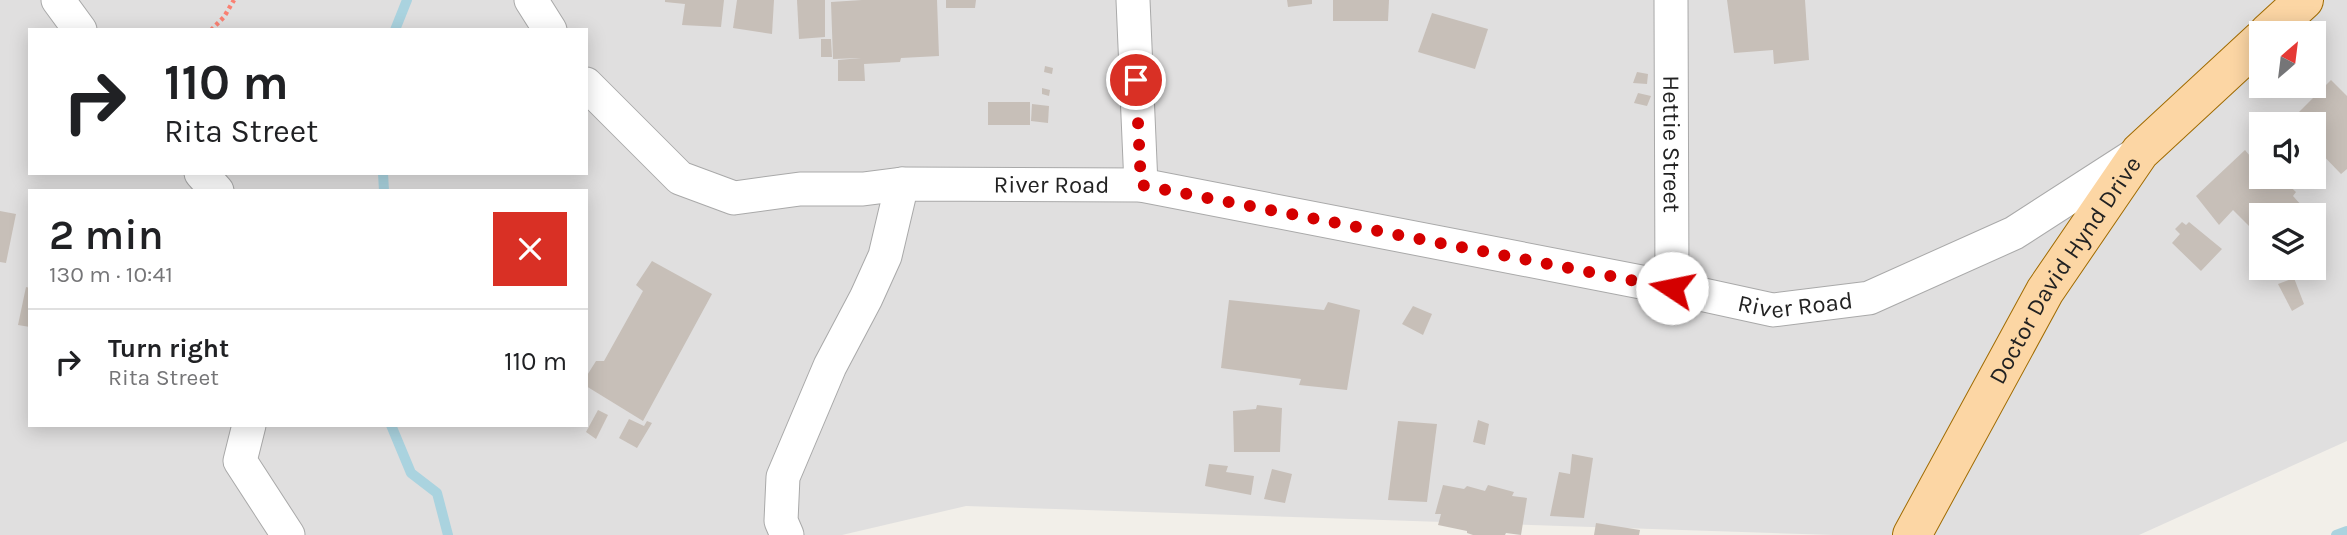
<!DOCTYPE html>
<meta charset="utf-8">
<style>
body{margin:0;font-family:Karla,sans-serif;background:#f6f6f6;color:#202124;height:100vh;display:flex;flex-direction:column;font-size:26px;white-space:nowrap}
*{box-sizing:border-box;margin:0}
p{font-size:23px;color:#757577}
.icon{flex:none;width:38px;height:38px;fill:none;stroke:currentColor;stroke-width:2;stroke-linecap:round;stroke-linejoin:round}
.map{position:relative;flex:1;overflow:hidden}
.details{position:absolute;left:28px;top:189px;width:560px;height:238px;display:flex;flex-direction:column;background:#fff;border-radius:0px;box-shadow:0 4px 18px #0003}
.details>*{flex:none}
.banner{position:absolute;left:28px;top:28px;width:560px;height:147px;border-radius:0px;box-shadow:0 4px 18px #0003;background:#fff;color:#202124;overflow:hidden}
.needle{width:46px;rotate:28deg}
.tools{position:absolute;left:2249px;top:21px;display:grid;gap:14px}
.tools a{display:grid;place-items:center;width:77px;height:77px;border-radius:0px;background:#fff;box-shadow:0 4px 18px #0003;font-size:35px}
.pin{position:absolute;display:grid;place-items:center;width:60px;height:60px;color:#fff;margin:-30px;border:4px solid #fff;border-radius:50%;box-shadow:0 2px 7px #0007}
.me{position:absolute;width:77px;margin:-38px;rotate:281deg;stroke-linejoin:round;filter:drop-shadow(0 0 5px #0008)}
.turn{display:flex;align-items:center;gap:24px;height:147px;padding:0 21px;font-size:32px}
.turn .icon{width:91px;height:91px;stroke-width:2.5}
.turn b{display:block;font-size:49px;line-height:60px}
.round{display:grid;place-items:center;flex:none;width:74px;height:74px;border-radius:0px;background:#f6f6f6}
.head{display:flex;align-items:center;justify-content:space-between;height:119px;padding:0 21px}
h1{font-size:42px;font-weight:600;line-height:52px}
ul{padding:0;list-style:none}
li{display:flex;align-items:center;gap:21px;height:105px;padding:0 21px;border-top:2px solid #e0e0e0}
li div{flex:1}
li b{display:block;font-size:26px}
li em{font-style:normal}
.map>svg:first-child{display:block}
.residential{fill:#e0dfdf;fill-rule:evenodd}
.lines{fill:none;stroke-linecap:round;stroke-linejoin:round}
.stream{stroke:#aad3df;stroke-width:10}
.building{fill:#c7bfb8}
.minor-casing{stroke:#a9a9a9;stroke-width:35}
.major-casing{stroke:#a06b00;stroke-width:40}
.path{stroke:#fa8072;stroke-width:4.5;stroke-dasharray:3.5 3.5;stroke-linecap:butt}
.minor{stroke:#fff;stroke-width:33}
.major{stroke:#fcd6a4;stroke-width:38}
.route{stroke:#d40000;stroke-width:12;stroke-dasharray:0 21.6}
.labels{text-anchor:middle;dominant-baseline:central;stroke-width:6;stroke-linejoin:round;paint-order:stroke}
.street-label{font-size:24px;fill:#222;stroke:#fff}
</style>
<div class="map">
<svg width="2347" height="535" viewBox="0 0 2347 535">
<rect width="100%" height="100%" fill="#f2efe9"/>
<path class="residential" d="M0,0H2347V441L2139,535H1834L966,506L842,535H0ZM30,30H586V173H30ZM2261,33H2314V86H2261ZM2261,124H2314V177H2261ZM30,191H586V425H30ZM2261,215H2314V268H2261Z"/>
<g class="lines">
<g class="stream">
<polyline points="395,30 407,0"/>
<polyline points="383,173 384,191"/>
<polyline points="391,425 411,473 437,493 448,535"/>
<polyline points="2336,535 2347,531"/>
</g>
</g>
<g class="building">
<polygon points="665,0 724,0 721,27 682,25 685,4 665,2"/>
<polygon points="737,0 774,0 772,34 733,28"/>
<polygon points="797,0 825,0 825,37 799,39"/>
<polygon points="862,0 937,0 939,56 901,58 900,62 864,64 865,81 838,81 838,60 861,58 833,59 831,2"/>
<polygon points="946,0 976,0 975,8 946,8"/>
<polygon points="1287,0 1312,0 1312,4 1288,7"/>
<polygon points="1333,0 1389,0 1388,21 1333,21"/>
<polygon points="1727,0 1805,0 1809,60 1774,64 1773,50 1734,53"/>
<polygon points="1432,13 1488,29 1475,69 1418,52"/>
<polygon points="821,39 831,39 832,57 821,57"/>
<polygon points="1045,66 1053,68 1052,74 1044,72"/>
<polygon points="1637,72 1648,74 1647,84 1633,83"/>
<polygon points="2331,80 2347,96 2347,169 2341,174 2314,146 2314,124 2303,124 2295,116"/>
<polygon points="1042,88 1050,90 1049,96 1042,94"/>
<polygon points="1638,93 1651,96 1647,106 1634,103"/>
<rect x="988" y="102" width="42" height="23"/>
<polygon points="1032,104 1049,106 1048,123 1031,121"/>
<polygon points="2245,150 2261,169 2261,177 2280,177 2296,192 2293,196 2302,206 2294,215 2261,215 2261,238 2233,210 2219,225 2196,196"/>
<polygon points="0,211 16,214 6,263 0,262"/>
<polygon points="2182,222 2186,225 2189,222 2222,249 2201,271 2172,243 2180,234 2175,229"/>
<polygon points="652,261 712,294 643,421 586,386 586,377 596,361 604,361 643,291 636,285"/>
<polygon points="2294,278 2304,304 2292,311 2278,284"/>
<polygon points="26,287 30,288 30,327 18,325"/>
<polygon points="1229,300 1324,310 1328,302 1360,310 1347,390 1299,385 1301,379 1221,368"/>
<polygon points="1413,306 1432,314 1423,335 1402,324"/>
<polygon points="1257,405 1282,408 1280,452 1234,452 1233,411 1256,409"/>
<polygon points="598,410 608,415 596,439 586,432"/>
<polygon points="629,419 644,426 647,421 652,423 637,448 619,438"/>
<polygon points="1478,420 1489,424 1485,445 1473,442"/>
<polygon points="1398,421 1437,424 1427,502 1388,500"/>
<polygon points="1572,454 1593,458 1584,518 1550,516 1559,472 1570,474"/>
<polygon points="1209,464 1228,466 1226,472 1254,476 1251,495 1205,486"/>
<polygon points="1272,469 1292,474 1285,503 1264,499"/>
<polygon points="1443,485 1464,489 1467,486 1485,491 1488,485 1514,492 1512,496 1527,498 1521,535 1506,533 1505,535 1473,535 1467,533 1467,531 1438,525 1441,514 1435,514"/>
<polygon points="1596,523 1640,530 1639,535 1594,535"/>
</g>
<g class="lines">
<g class="minor-casing">
<g id="minor">
<polyline points="58,0 80,30"/>
<polyline points="531,0 550,30"/>
<polyline points="1133,0 1141,185"/>
<path id="s1" d="M1671,0L1672,288"/>
<path id="s2" d="M586,84L680,178L734,198L800,189H863L902,184L1141,185L1672,288L1773,310L1869,298L2014,233L2138,153"/>
<polyline points="201,173 217,191"/>
<polyline points="249,425 240,461 288,535"/>
<polyline points="787,535 781,521 783,477 830,366 866,298 885,256 902,184"/>
</g>
</g>
<g class="major-casing">
<g id="major">
<polyline points="2268,33 2304,0"/>
<path id="s3" d="M1912,535L2045,291L2140,152L2261,40"/>
</g>
</g>
<polyline class="path" points="211,30 224,17 234,0"/>
<use href="#minor" class="minor"/>
<use href="#major" class="major"/>
</g>
<g class="lines">
<polyline class="route" points="1136,80 1141,185 1672,288"/>
</g>
<g class="labels">
<g class="street-label">
<text stroke="none"><textPath href="#s1" startOffset="144">Hettie Street</textPath></text>
<text stroke="none"><textPath href="#s2" startOffset="509">River Road</textPath></text>
<text stroke="none"><textPath href="#s3" startOffset="306">Doctor David Hynd Drive</textPath></text>
<text stroke="none"><textPath href="#s2" startOffset="1265">River Road</textPath></text>
</g>
</g>
</svg>
<div class="tools">
<a><svg class="needle" viewBox="-14 -14 28 28"><path d="M0-13l5 13h-10z" fill="#e53935"/><path d="M0 13l5-13h-10z" fill="#757577"/></svg></a>
<a><svg class="icon" aria-label="sound" viewBox="0 0 24 24"><path d="M4 9h4l5-4v14l-5-4H4zM17 9q2 3 0 6"/></svg></a>
<a><svg class="icon" aria-label="layers" viewBox="0 0 24 24"><path d="M12 4l9 5-9 5-9-5zM3 14l9 5 9-5"/></svg></a>
</div>
<div class="pin" style="left:1136px;top:80px;background:#d93025"><svg class="icon" aria-label="arrive" viewBox="0 0 24 24"><path d="M6 21V4h12l-3 4 3 4H6"/></svg></div>
<svg class="me" style="left:1672px;top:288px" viewBox="-20 -20 40 40"><circle r="19" fill="#fff"/><path d="M0-13L10 11 0 6-10 11z" fill="#d40000"/></svg>
<div class="banner">
<div class="turn"><svg class="icon" aria-label="right" viewBox="0 0 24 24"><path d="M7 20v-9h11M14 6l5 5-5 5"/></svg><div><b>110 m</b>Rita Street</div></div>
</div>
<section class="details">
<div class="head"><div><h1>2 min</h1><p>130 m · 10:41</p></div><a class="round" style="background:#d93025;color:#fff"><svg class="icon" aria-label="close" viewBox="0 0 24 24"><path d="M6 6l12 12M18 6L6 18"/></svg></a></div>
<ul>
<li><svg class="icon" aria-label="right" viewBox="0 0 24 24"><path d="M7 20v-9h11M14 6l5 5-5 5"/></svg><div><b>Turn right</b><p>Rita Street</p></div><em>110 m</em></li>
</ul>
</section>
</div>
